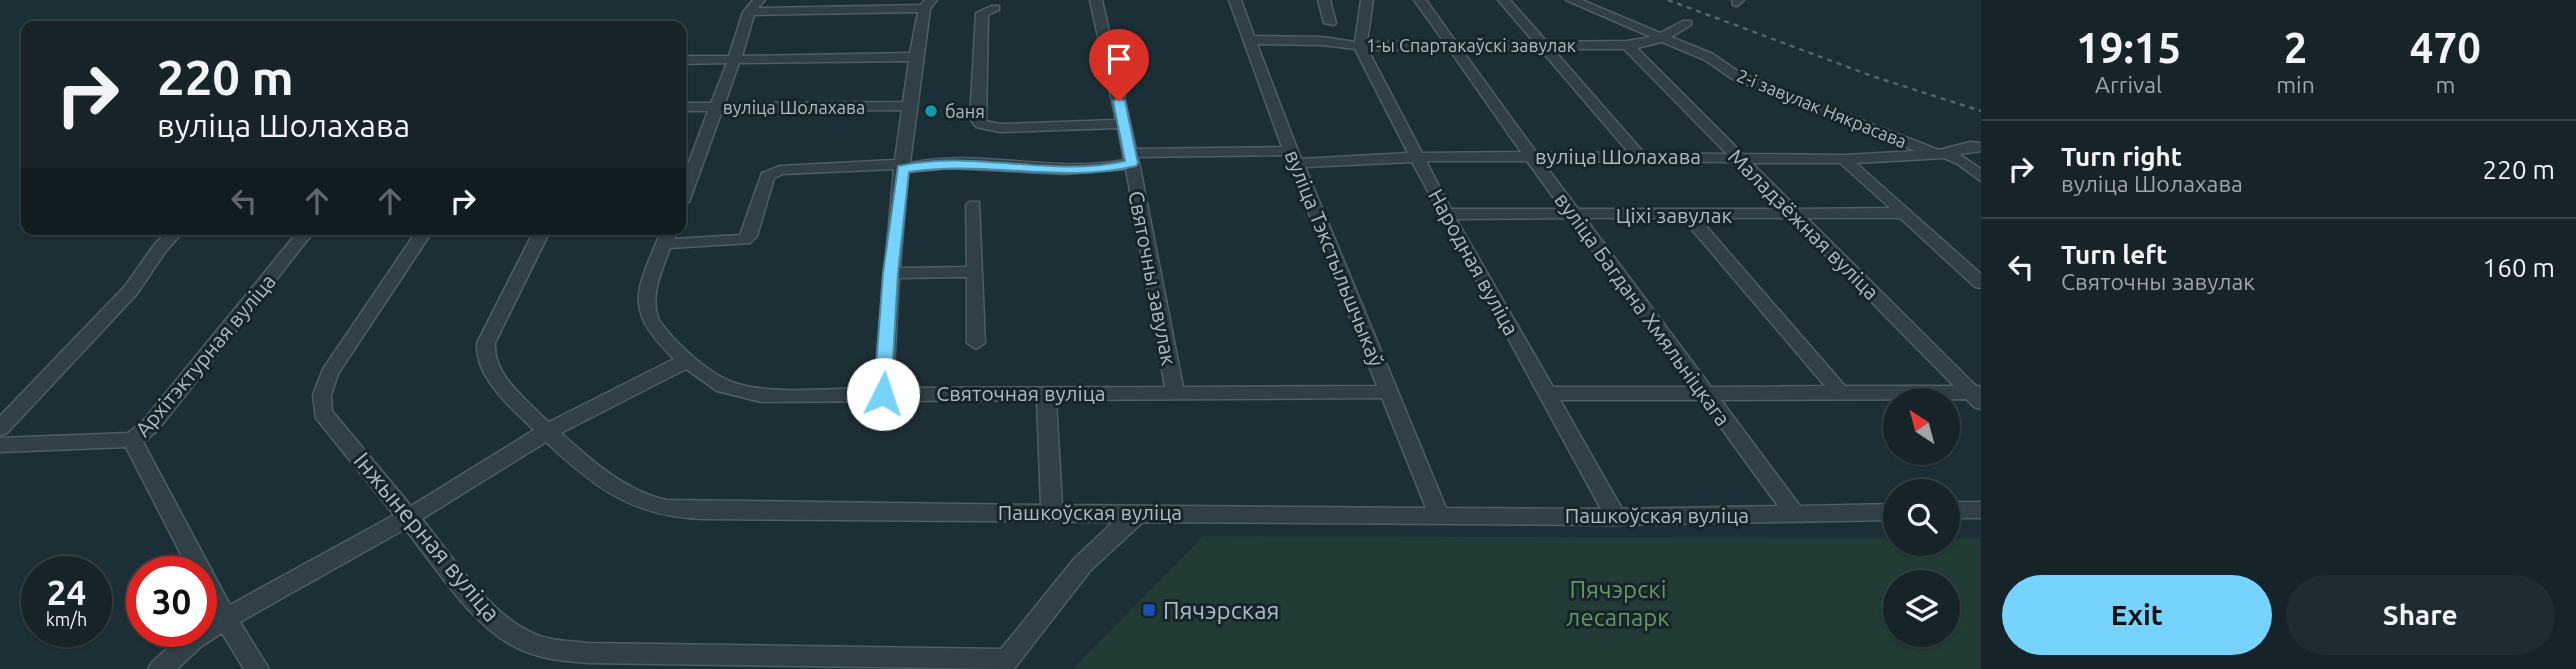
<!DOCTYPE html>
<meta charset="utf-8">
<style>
body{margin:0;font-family:Ubuntu,sans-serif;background:#1f2b30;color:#f1f3f6;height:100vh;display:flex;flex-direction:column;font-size:26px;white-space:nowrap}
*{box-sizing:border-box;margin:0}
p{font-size:23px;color:#9ea4a8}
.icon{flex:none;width:38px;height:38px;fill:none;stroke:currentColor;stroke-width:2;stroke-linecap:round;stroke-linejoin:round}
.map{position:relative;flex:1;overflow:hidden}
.sheet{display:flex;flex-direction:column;background:#162328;width:595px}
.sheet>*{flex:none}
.top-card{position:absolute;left:21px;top:21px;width:665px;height:214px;border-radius:14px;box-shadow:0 2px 5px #0004,0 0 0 2px #354045;background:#162328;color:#f1f3f6;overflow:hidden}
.needle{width:46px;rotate:324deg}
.tools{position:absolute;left:1883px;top:388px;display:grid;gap:14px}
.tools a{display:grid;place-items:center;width:77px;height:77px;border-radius:50%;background:#162328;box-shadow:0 2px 5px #0004,0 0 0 2px #354045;font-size:35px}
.speed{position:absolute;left:21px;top:556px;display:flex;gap:14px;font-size:35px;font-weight:700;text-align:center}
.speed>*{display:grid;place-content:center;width:91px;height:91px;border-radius:50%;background:#162328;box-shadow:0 2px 5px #0004,0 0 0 2px #354045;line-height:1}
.speed small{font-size:18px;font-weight:400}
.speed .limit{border:10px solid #d22;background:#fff;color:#111}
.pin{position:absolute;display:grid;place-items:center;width:60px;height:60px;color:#fff;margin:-72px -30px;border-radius:50% 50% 50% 0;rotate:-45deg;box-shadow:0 0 7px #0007}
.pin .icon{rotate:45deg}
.me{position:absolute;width:77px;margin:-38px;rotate:4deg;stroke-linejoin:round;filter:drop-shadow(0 0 5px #0008)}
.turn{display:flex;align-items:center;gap:24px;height:147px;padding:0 21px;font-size:32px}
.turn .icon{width:91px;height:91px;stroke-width:2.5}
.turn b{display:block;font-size:49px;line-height:60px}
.lanes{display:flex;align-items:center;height:66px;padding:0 21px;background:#0003;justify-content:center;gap:35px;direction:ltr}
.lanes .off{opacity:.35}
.eta{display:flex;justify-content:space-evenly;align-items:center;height:119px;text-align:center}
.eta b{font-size:42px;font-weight:700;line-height:49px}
.primary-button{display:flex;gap:14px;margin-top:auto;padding:14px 21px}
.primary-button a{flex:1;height:80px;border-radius:42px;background:#75d3fe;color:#111;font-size:28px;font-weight:700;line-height:80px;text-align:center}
.primary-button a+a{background:#1f2b30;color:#f1f3f6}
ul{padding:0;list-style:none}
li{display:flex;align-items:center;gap:21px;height:98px;padding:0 21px;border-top:2px solid #354045}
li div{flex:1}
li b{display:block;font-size:26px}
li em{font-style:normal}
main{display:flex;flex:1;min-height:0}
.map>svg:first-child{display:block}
.green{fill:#223b35;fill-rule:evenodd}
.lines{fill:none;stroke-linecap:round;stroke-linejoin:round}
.minor-casing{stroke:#4e5e65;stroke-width:3}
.minor{fill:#314047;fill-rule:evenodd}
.rail{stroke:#52666e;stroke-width:2.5;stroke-dasharray:5 5;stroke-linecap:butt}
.route{fill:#75d3fe;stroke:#4c89a5;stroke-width:2}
.culture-dot{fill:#0f9aa8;stroke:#17252b;stroke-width:2.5}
.transit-dot{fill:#1a4fb4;stroke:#17252b;stroke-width:2.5}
.labels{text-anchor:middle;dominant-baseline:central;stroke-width:6;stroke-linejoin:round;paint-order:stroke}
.far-street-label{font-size:18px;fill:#aabcc4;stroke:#17252b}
.far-poi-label{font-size:18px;fill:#aabcc4;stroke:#17252b;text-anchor:start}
.street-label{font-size:21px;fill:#aabcc4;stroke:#17252b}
.near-street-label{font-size:24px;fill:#aabcc4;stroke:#17252b}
.near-park-label{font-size:24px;fill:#659561;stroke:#17252b}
.near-poi-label{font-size:24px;fill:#aabcc4;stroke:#17252b;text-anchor:start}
</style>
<main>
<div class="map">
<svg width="1981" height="669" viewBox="0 0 1981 669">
<rect width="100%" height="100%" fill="#1d2f36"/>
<path class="green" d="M1203,536L1895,538V544H1948V538H1981V669H1073ZM1895,583H1948V635H1895Z"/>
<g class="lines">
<g class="minor-casing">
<g id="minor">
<path d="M753,0H765L758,8L921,5L925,0H937L930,9L910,163C980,148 1053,174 1124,160L1118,128L1000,132L976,127L970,119L976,13L991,6H999V10L988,15L986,121L1000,124L1116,120L1090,0H1102L1136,149L1282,147L1229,0H1241L1254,36L1322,37L1355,42L1361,0H1373L1367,42H1444L1414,0H1426L1456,42H1534L1498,0H1510L1547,42L1627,41L1651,37L1566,0H1582L1660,33L1683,21H1691V25L1671,37L1713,54L1742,74L1939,150L1970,142L1981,143V151L1959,154L1981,169V181L1956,163L1944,158L1856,163L1981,274V288L1975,287L1900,218H1807L1976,386L1981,387V409L1974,407L1966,399L1721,400L1800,506L1895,504V520L1616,525L1143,522L1090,571L1014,669L588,663C563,661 538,659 515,647C470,624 436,567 405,529L240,622L269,669H244L222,633L202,646L177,669H148L152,662L186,632H201V622L213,615L201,593V572H190L126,447L0,452V438L128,433L143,421L300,229H316L157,431L143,442L230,605L394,515L316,418L313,395L323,369L418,229H434L338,374L331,395L332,411L411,506L534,430C511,408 475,378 477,343L535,229H551L495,343C493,375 525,398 545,419L549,422L674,359C621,307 637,291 662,229H678L674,239L740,235L762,173L780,166L895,160L902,110L722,111L689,202L681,206V183L708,111H681V103H711L727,63L681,64V56H729L743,12ZM918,12L910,53L742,56L754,15ZM1662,42L1705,60L1734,80L1916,151L1844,155L1743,154L1637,48ZM1257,44L1322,45L1355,49L1408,153L1301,159ZM1449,49L1521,152L1422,153L1368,50ZM1461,49H1540L1629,153L1536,152ZM1553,49H1624L1727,154L1644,153ZM909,61L903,102L725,103L739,63ZM1286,155L1377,386L1183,387L1138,157ZM1426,161H1527L1562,209H1451ZM1542,161L1735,162L1781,209H1578ZM1412,162L1601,509L1446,508L1305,167ZM1752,163H1840L1890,208L1798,209ZM949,168L1064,174L1126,169L1165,387L893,388L899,278L967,277V343L976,349L985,343L979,202H969L966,205L967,267L900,268L908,172ZM894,169L874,388C835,388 774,395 738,384C710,376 675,343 659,320C649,297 662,270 670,248L750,243L757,236L774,178L783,174ZM1569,218L1691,387H1553L1456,219ZM1585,218H1682L1825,386L1711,387ZM1699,218H1789L1954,386H1845ZM686,369L717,391L761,402L1037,400L1041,505L667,500C627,492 591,460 561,433ZM1382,398L1426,508L1062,505L1056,400ZM1560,400H1701L1778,506L1622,509ZM546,442C596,489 635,518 707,519L1113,522L1074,559L1001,649L588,643C570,641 551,641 535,634C490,616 452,556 422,519Z"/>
<polygon points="1318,0 1330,0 1336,23 1334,25 1324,23"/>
<polygon points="1732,0 1744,0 1737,6 1733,5"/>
<polygon points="169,229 186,229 166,251 137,294 7,433 0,435 0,416 125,286 154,245"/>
<rect x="1948" y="502" width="33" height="16"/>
</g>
</g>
<use href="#minor" class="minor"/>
<polyline class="rail" points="1668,0 1872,76 1981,111"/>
</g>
<path class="route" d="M1119,98L1125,101L1138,163L1136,166C1061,184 985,160 909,172L898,273L891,394L883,400L877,398L874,394L883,273L898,166C973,149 1050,178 1125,161L1113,101Z"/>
<circle class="culture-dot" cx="931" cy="111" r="7"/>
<rect class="transit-dot" x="1142" y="603" width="14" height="14" rx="3.5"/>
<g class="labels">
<g class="far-street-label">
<text x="1471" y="45">1-ы Спартакаўскі завулак</text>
<text x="794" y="107">вуліца Шолахава</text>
<text transform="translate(1822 108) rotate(22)">2-і завулак Някрасава</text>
</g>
<g class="far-poi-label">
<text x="945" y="111">баня</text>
</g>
<g class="street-label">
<text x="1618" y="156">вуліца Шолахава</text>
<text x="1674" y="215">Ціхі завулак</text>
<text transform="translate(1804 224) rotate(45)">Маладзёжная вуліца</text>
<text transform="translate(1335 258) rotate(68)">вуліца Тэкстыльшчыкаў</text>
<text transform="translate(1474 262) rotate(61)">Народная вуліца</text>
<text transform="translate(1153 278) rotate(79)">Святочны завулак</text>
<text transform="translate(1643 309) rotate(54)">вуліца Багдана Хмяльніцкага</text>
<text transform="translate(205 355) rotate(-50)">Архітэктурная вуліца</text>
<text x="1021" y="393">Святочная вуліца</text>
<text x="1090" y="512">Пашкоўская вуліца</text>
<text x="1657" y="515">Пашкоўская вуліца</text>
</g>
<g class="near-street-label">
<text transform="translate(427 537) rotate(50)">Інжынерная вуліца</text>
</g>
<g class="near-park-label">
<text x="1618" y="589">Пячэрскі<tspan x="1618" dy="28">лесапарк</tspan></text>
</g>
<g class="near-poi-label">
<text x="1163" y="610">Пячэрская</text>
</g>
</g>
</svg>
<div class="tools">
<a><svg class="needle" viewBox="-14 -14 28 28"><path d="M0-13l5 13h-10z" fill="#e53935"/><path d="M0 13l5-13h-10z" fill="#9ea4a8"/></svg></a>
<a><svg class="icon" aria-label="search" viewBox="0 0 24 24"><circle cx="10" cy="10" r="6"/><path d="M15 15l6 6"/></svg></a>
<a><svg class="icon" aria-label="layers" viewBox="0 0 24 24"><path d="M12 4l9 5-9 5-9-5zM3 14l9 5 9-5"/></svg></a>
</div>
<div class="speed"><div>24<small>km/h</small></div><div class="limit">30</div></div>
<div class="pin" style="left:1119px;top:101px;background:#d93025"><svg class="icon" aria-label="arrive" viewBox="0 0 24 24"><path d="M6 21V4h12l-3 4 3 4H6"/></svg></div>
<svg class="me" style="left:883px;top:394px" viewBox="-20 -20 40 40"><circle r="19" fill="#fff"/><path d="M0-13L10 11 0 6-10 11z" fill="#75d3fe"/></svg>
<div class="top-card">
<div class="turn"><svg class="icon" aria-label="right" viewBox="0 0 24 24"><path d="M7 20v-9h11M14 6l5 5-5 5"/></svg><div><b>220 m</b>вуліца Шолахава</div></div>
<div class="lanes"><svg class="icon off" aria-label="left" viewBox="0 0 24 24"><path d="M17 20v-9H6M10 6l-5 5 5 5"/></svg><svg class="icon off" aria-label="ahead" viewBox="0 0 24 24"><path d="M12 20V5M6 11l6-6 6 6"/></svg><svg class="icon off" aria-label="ahead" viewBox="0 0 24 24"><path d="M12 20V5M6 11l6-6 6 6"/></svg><svg class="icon" aria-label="right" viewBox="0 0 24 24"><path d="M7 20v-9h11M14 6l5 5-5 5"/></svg></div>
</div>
</div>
<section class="sheet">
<div class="eta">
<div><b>19:15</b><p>Arrival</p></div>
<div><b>2</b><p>min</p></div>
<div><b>470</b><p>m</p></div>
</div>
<ul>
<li><svg class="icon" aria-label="right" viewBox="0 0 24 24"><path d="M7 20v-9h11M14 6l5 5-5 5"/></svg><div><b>Turn right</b><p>вуліца Шолахава</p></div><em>220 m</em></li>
<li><svg class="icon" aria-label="left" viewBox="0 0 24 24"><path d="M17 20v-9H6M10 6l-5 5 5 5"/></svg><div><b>Turn left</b><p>Святочны завулак</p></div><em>160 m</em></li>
</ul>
<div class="primary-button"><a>Exit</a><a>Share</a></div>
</section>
</main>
